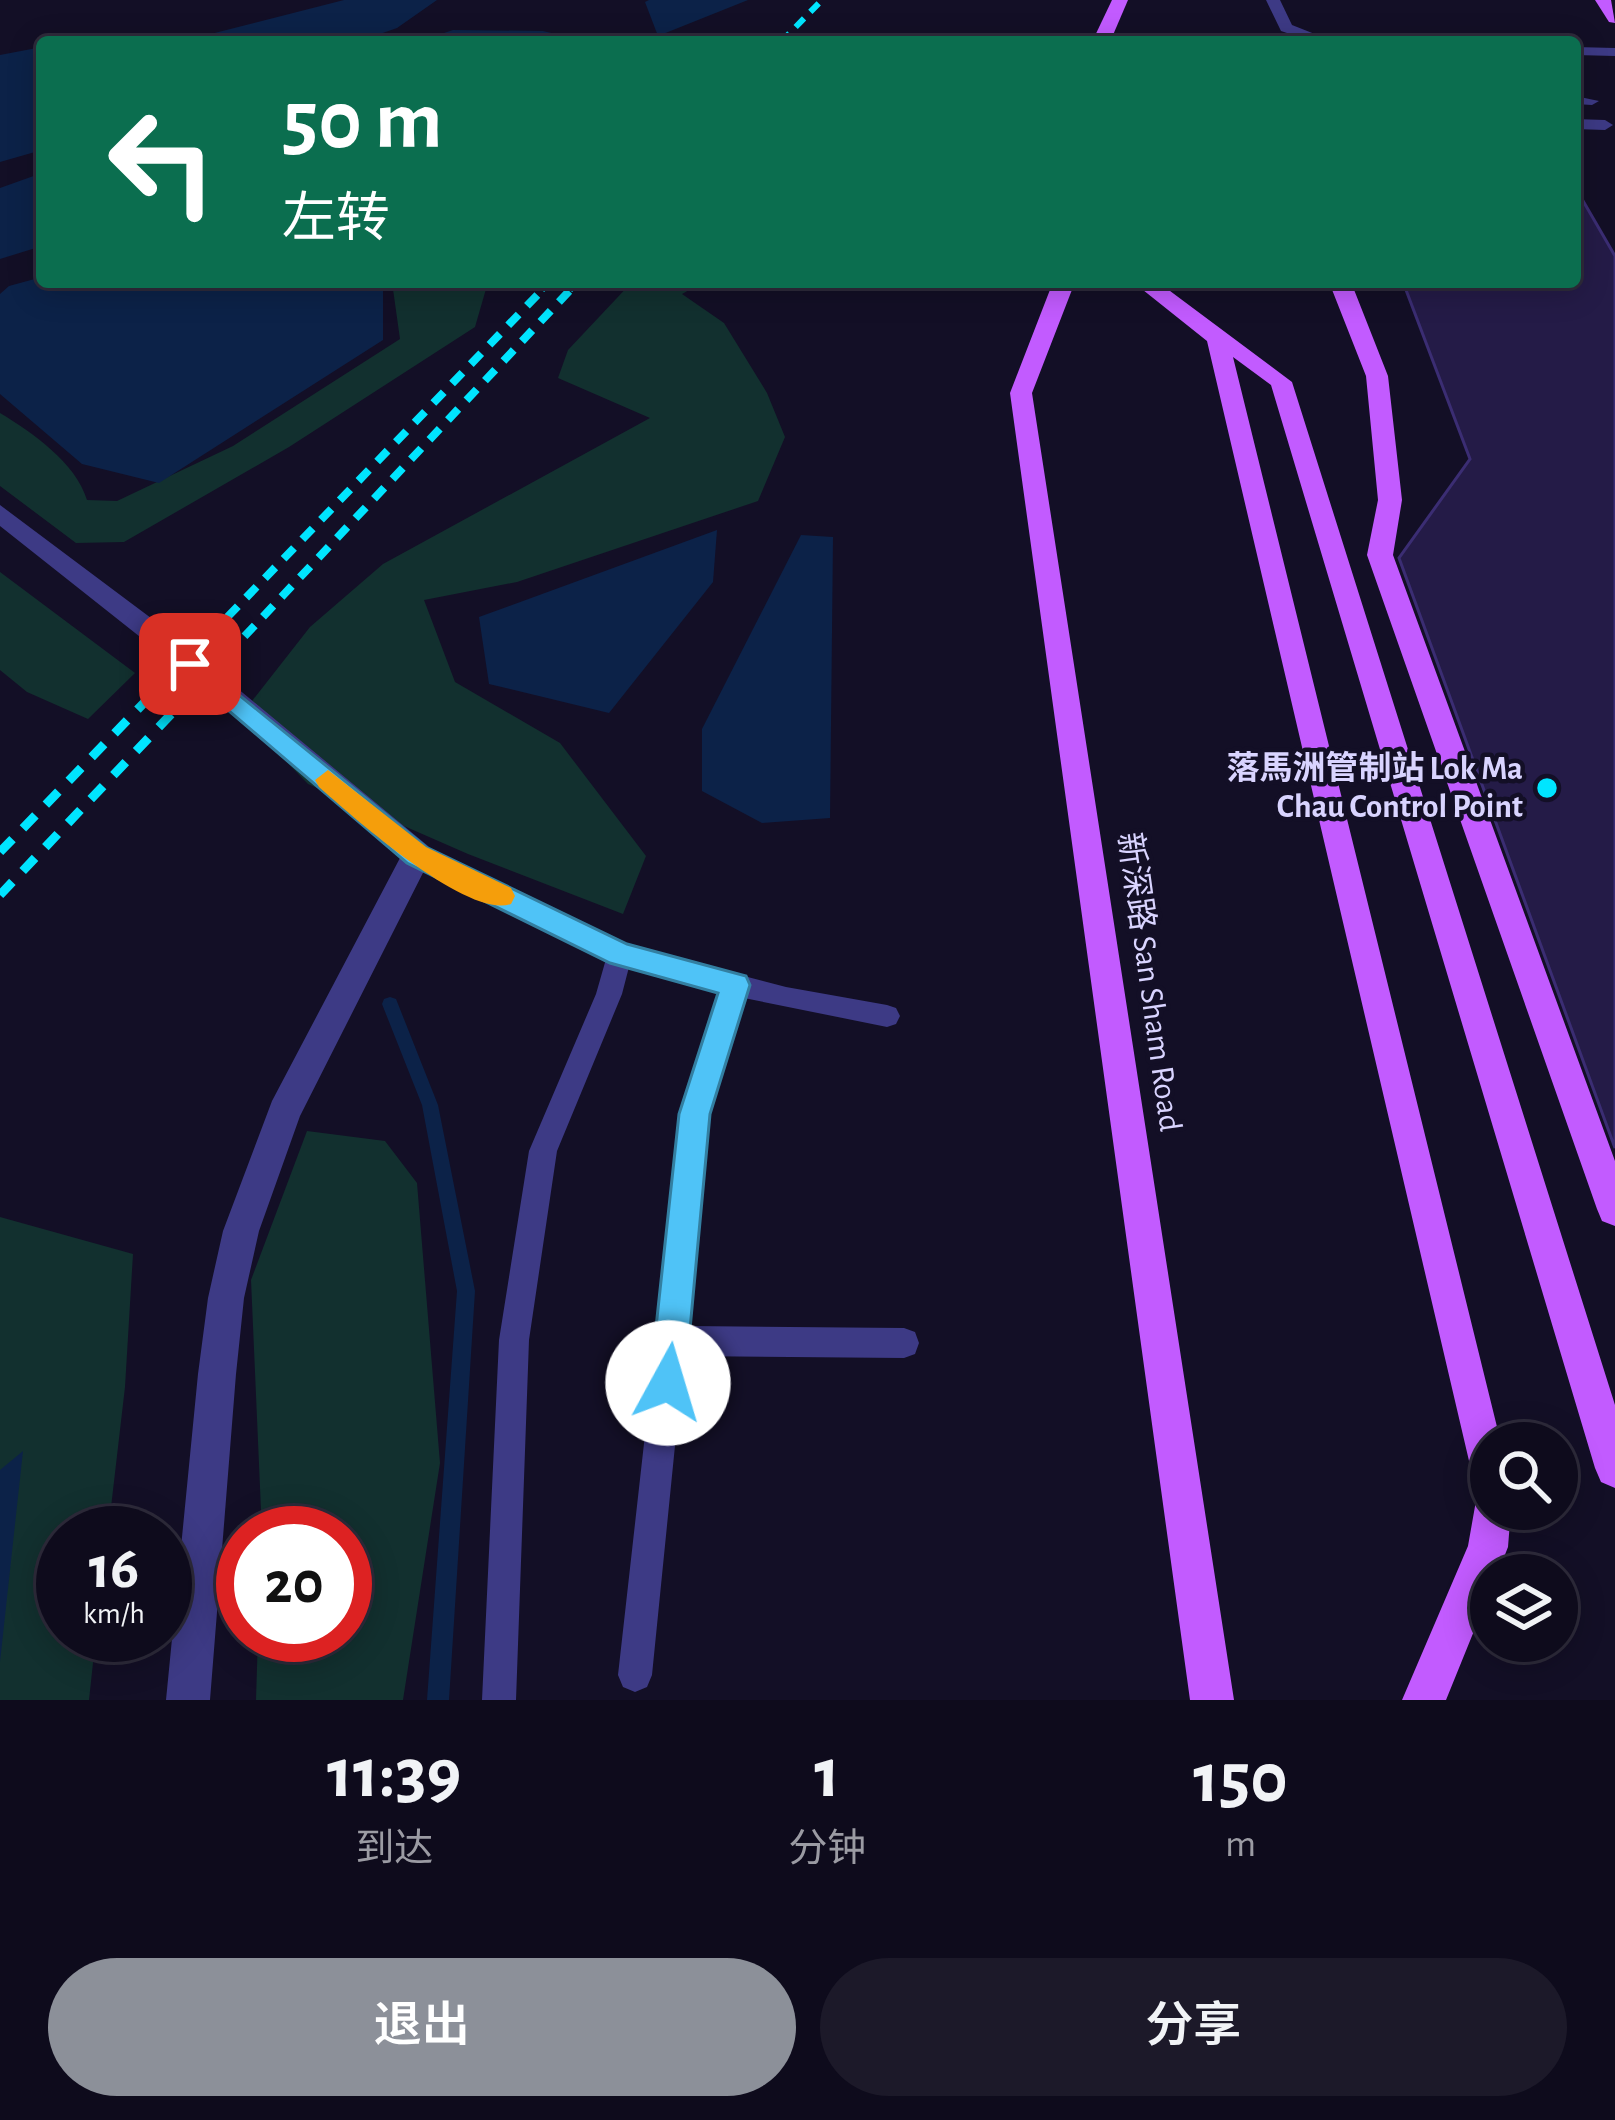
<!DOCTYPE html>
<html lang="zh">
<meta charset="utf-8">
<style>
body{margin:0;font-family:"Alegreya Sans","Noto Sans SC",sans-serif;background:#1c1929;color:#f1f3f6;height:100vh;display:flex;flex-direction:column;font-size:45px;white-space:nowrap}
*{box-sizing:border-box;margin:0}
p{font-size:39px;color:#9b9ba3}
.icon{flex:none;width:66px;height:66px;fill:none;stroke:currentColor;stroke-width:2;stroke-linecap:round;stroke-linejoin:round}
.map{position:relative;height:1700px;overflow:hidden}
.details{display:flex;flex-direction:column;background:#0e0b1c;flex:1}
.details>*{flex:none}
.guide{position:absolute;left:36px;top:36px;width:1545px;height:252px;border-radius:12px;box-shadow:0 6px 30px #0003,0 0 0 3px #2e2b3b;background:#0b6e4f;color:#fff;overflow:hidden}
.tools{position:absolute;left:1470px;top:1422px;display:grid;gap:24px}
.tools a{display:grid;place-items:center;width:108px;height:108px;border-radius:50%;background:#0e0b1c;box-shadow:0 6px 30px #0003,0 0 0 3px #2e2b3b;font-size:60px}
.speed{position:absolute;left:36px;top:1506px;display:flex;gap:24px;font-size:60px;font-weight:700;text-align:center}
.speed>*{display:grid;place-content:center;width:156px;height:156px;border-radius:50%;background:#0e0b1c;box-shadow:0 6px 30px #0003,0 0 0 3px #2e2b3b;line-height:1}
.speed small{font-size:30px;font-weight:400}
.speed .limit{border:18px solid #d22;background:#fff;color:#111}
.pin{position:absolute;display:grid;place-items:center;width:102px;height:102px;color:#fff;margin:-51px;border-radius:24px;box-shadow:0 6px 18px #0006}
.me{position:absolute;width:132px;margin:-66px;rotate:6deg;stroke-linejoin:round;filter:drop-shadow(0 0 9px #0008)}
.turn{display:flex;align-items:center;gap:42px;height:252px;padding:0 48px;font-size:54px}
.turn .icon{width:156px;height:156px;stroke-width:2.5}
.turn b{display:block;font-size:84px;line-height:102px}
.eta{display:flex;justify-content:space-evenly;align-items:center;height:204px;text-align:center}
.eta b{font-size:72px;font-weight:600;line-height:84px}
.primary-button{display:flex;gap:24px;margin-top:auto;padding:24px 48px}
.primary-button a{flex:1;height:138px;border-radius:72px;background:#8c9099;color:#fff;font-size:48px;font-weight:600;line-height:138px;text-align:center}
.primary-button a+a{background:#1c1929;color:#f1f3f6}
.map>svg:first-child{display:block}
.green{fill:#12302f}
.water{fill:#0c2248}
.lines{fill:none;stroke-linecap:round;stroke-linejoin:round}
.stream{fill:#0c2248;fill-rule:evenodd}
.building{fill:#241b47;stroke:#3b2d73;stroke-width:3}
.service{fill:#3d3a85;fill-rule:evenodd}
.tertiary{fill:#3d3a85;fill-rule:evenodd}
.primary{fill:#c25bff;fill-rule:evenodd}
.rail-far2{stroke:#00e5ff;stroke-width:6;stroke-dasharray:12 9;stroke-linecap:butt}
.rail-far1{stroke:#00e5ff;stroke-width:8;stroke-dasharray:15 12;stroke-linecap:butt}
.rail{stroke:#00e5ff;stroke-width:9;stroke-dasharray:18 15;stroke-linecap:butt}
.route{fill:#4fc3f7;stroke:#337fa1;stroke-width:3}
.slow{fill:#f59e0b}
.poi-dot{fill:#00e5ff;stroke:#130f26;stroke-width:4.5}
.labels{text-anchor:middle;dominant-baseline:central;stroke-width:9;stroke-linejoin:round;paint-order:stroke}
.poi-label{font-size:33px;font-weight:bold;fill:#d9d4ff;stroke:#130f26;text-anchor:end}
.street-label{font-size:33px;fill:#d9d4ff;stroke:#130f26}
</style>
<div class="map">
<svg width="1615" height="1700" viewBox="0 0 1615 1700">
<rect width="100%" height="100%" fill="#130f26"/>
<g class="green">
<path d="M392,282H488L475,327L289,447L124,542L76,543L0,486V413C33,433 76,463 87,500L117,501L233,446L400,339Z"/>
<polygon points="632,282 703,282 682,294 724,323 767,393 785,437 758,501 517,582 424,600 455,682 560,743 646,856 623,914 468,854 308,784 241,715 310,627 383,564 650,418 558,378 568,350"/>
<polygon points="0,572 135,673 88,719 27,692 0,670"/>
<polygon points="307,1131 385,1141 417,1183 440,1463 403,1700 256,1700 258,1635 345,1635 345,1533 262,1533 251,1280"/>
<polygon points="0,1217 133,1254 125,1387 108,1533 63,1533 63,1635 96,1635 89,1700 0,1700"/>
</g>
<g class="water">
<polygon points="344,0 437,0 397,28 357,42 76,42 187,40"/>
<polygon points="748,0 658,36 645,2 649,0"/>
<polygon points="453,30 543,31 589,42 417,42"/>
<polygon points="42,47 42,150 0,162 0,55"/>
<polygon points="42,173 42,246 0,259 0,188"/>
<polygon points="42,277 42,282 383,282 383,340 159,483 82,464 0,394 0,294 9,286"/>
<polygon points="717,530 713,582 609,713 489,684 479,617"/>
<polygon points="801,535 833,537 830,818 762,823 702,791 702,729"/>
<polygon points="23,1451 0,1662 0,1470"/>
</g>
<g class="lines">
<polygon class="stream" points="390,997 396,999 398,1004 438,1105 475,1291 449,1700 427,1700 457,1291 422,1105 382,1004 384,999"/>
</g>
<polygon class="building" points="1575,187 1615,256 1615,1148 1399,558 1470,459 1403,282 1575,282"/>
<g class="lines">
<g class="service">
<polygon points="1266,0 1280,0 1292,25 1335,42 1314,42 1281,31"/>
<polygon points="1575,47 1615,48 1615,56 1575,55"/>
<polygon points="1575,96 1599,101 1592,105 1575,104"/>
<polygon points="1575,119 1605,120 1613,125 1605,130 1575,129"/>
<polygon points="417,845 625,945 786,987 887,1005 896,1008 900,1016 896,1024 887,1027 744,998 709,1114 687,1326 904,1328 915,1332 919,1343 915,1354 904,1358 684,1356 652,1675 647,1687 635,1692 623,1687 618,1675 681,1114 720,991 629,967 622,994 557,1151 529,1340 516,1700 482,1700 499,1340 529,1151 596,994 606,959 408,862 405,855 408,848"/>
</g>
<polygon class="tertiary" points="0,505 167,630 428,846 432,855 300,1116 259,1231 244,1298 236,1374 210,1700 166,1700 198,1374 208,1298 223,1231 272,1101 400,858 149,644 0,526"/>
<g class="primary">
<polygon points="1112,0 1128,0 1110,42 1092,42"/>
<polygon points="1595,0 1611,0 1615,23 1609,22"/>
<polygon points="1053,282 1075,282 1032,393 1234,1700 1190,1700 1010,393"/>
<polygon points="1133,282 1158,282 1292,382 1615,1405 1615,1488 1601,1482 1595,1468 1271,385 1233,357 1501,1443 1491,1443 1491,1509 1511,1509 1508,1547 1497,1575 1491,1575 1491,1589 1446,1700 1402,1700 1468,1546 1477,1495 1207,341"/>
<polygon points="1329,282 1351,282 1388,376 1402,500 1393,555 1615,1161 1615,1226 1602,1221 1597,1209 1367,555 1378,500 1366,376"/>
</g>
<g class="rail-far2">
<polyline points="781,42 822,0"/>
<polyline points="542,290 550,282"/>
<polyline points="570,290 578,282"/>
</g>
<g class="rail-far1">
<polyline points="190,656 545,287"/>
<polyline points="226,656 573,287"/>
</g>
<g class="rail">
<polyline points="0,852 192,653"/>
<polyline points="0,895 229,653"/>
</g>
</g>
<polygon class="route" points="190,655 426,847 627,944 746,976 750,985 710,1114 685,1383 680,1395 668,1400 655,1395 650,1383 679,1114 718,993 610,963 407,863 181,670 178,664"/>
<path class="slow" d="M328,770L426,847L511,888L515,896L511,904C467,919 352,816 319,787L315,780Z"/>
<circle class="poi-dot" cx="1547" cy="788" r="12"/>
<g class="labels">
<g class="poi-label">
<text x="1523" y="769">落馬洲管制站 Lok Ma<tspan x="1523" dy="38">Chau Control Point</tspan></text>
</g>
<g class="street-label">
<text transform="translate(1149 982) rotate(82)">新深路 San Sham Road</text>
</g>
</g>
</svg>
<div class="tools">
<a><svg class="icon" aria-label="search" viewBox="0 0 24 24"><circle cx="10" cy="10" r="6"/><path d="M15 15l6 6"/></svg></a>
<a><svg class="icon" aria-label="layers" viewBox="0 0 24 24"><path d="M12 4l9 5-9 5-9-5zM3 14l9 5 9-5"/></svg></a>
</div>
<div class="speed"><div>16<small>km/h</small></div><div class="limit">20</div></div>
<div class="pin" style="left:190px;top:664px;background:#d93025"><svg class="icon" aria-label="arrive" viewBox="0 0 24 24"><path d="M6 21V4h12l-3 4 3 4H6"/></svg></div>
<svg class="me" style="left:668px;top:1383px" viewBox="-20 -20 40 40"><circle r="19" fill="#fff"/><path d="M0-13L10 11 0 6-10 11z" fill="#4fc3f7"/></svg>
<div class="guide">
<div class="turn"><svg class="icon" aria-label="left" viewBox="0 0 24 24"><path d="M17 20v-9H6M10 6l-5 5 5 5"/></svg><div><b>50 m</b>左转</div></div>
</div>
</div>
<section class="details">
<div class="eta">
<div><b>11:39</b><p>到达</p></div>
<div><b>1</b><p>分钟</p></div>
<div><b>150</b><p>m</p></div>
</div>
<div class="primary-button"><a>退出</a><a>分享</a></div>
</section>
